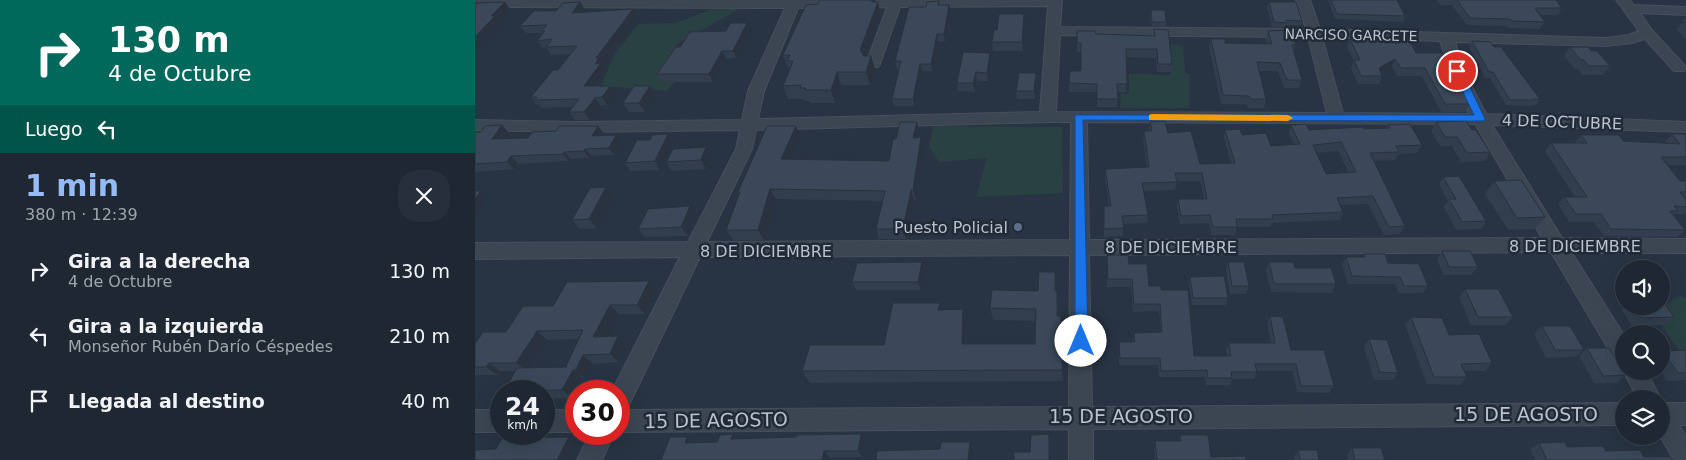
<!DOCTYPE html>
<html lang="es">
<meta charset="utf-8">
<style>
body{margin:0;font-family:"DejaVu Sans",sans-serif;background:#262f3a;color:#f1f3f6;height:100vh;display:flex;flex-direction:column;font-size:19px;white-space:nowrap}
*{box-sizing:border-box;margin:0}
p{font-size:16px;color:#a1a5ac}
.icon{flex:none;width:28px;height:28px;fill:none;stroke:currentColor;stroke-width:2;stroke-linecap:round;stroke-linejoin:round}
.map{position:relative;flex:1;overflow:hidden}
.drawer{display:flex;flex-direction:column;background:#1e2732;width:475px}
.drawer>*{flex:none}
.hud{background:#00695c;color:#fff;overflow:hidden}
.tools{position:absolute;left:1140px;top:260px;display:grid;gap:10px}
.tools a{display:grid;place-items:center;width:55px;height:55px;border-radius:50%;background:#1e2732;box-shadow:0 5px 20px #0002,0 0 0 1px #3c444d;font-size:25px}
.speed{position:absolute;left:15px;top:380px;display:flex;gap:10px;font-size:25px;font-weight:700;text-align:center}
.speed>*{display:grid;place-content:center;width:65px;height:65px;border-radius:50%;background:#1e2732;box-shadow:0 5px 20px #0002,0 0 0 1px #3c444d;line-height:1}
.speed small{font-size:12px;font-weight:400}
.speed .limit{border:8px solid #d22;background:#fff;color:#111}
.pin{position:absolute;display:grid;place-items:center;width:42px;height:42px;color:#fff;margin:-21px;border:2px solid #fff;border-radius:50%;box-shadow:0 1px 5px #0007}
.me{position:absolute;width:55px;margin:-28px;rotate:0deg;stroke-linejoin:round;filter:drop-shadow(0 0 4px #0008)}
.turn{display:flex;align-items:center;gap:18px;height:105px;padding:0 25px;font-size:22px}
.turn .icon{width:65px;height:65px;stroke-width:2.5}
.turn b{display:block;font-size:35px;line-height:42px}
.then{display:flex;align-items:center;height:48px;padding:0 25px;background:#0003;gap:10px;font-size:19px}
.round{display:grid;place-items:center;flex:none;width:52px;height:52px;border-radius:20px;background:#262f3a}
.summary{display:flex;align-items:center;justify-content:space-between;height:85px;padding:0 25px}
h1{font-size:30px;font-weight:700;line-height:38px;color:#95bbf6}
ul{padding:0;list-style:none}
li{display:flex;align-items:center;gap:15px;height:65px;padding:0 25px}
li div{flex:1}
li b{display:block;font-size:19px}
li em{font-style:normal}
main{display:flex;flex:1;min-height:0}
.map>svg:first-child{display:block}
.green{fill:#2a4144}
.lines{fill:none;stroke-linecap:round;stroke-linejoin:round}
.minor-casing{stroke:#464f5c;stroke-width:2}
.minor{fill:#3c4653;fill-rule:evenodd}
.wall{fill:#323e4d;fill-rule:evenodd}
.shaded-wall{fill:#29323e}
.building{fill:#3a4859;stroke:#29323e;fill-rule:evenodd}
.route{fill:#1a73e8;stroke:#114b97}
.slow{fill:#f59e0b}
.service-dot{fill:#5c6f8a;stroke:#212b38;stroke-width:2}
.labels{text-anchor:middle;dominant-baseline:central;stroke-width:5;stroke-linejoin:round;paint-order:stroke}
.far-street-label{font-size:14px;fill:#bac1cc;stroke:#212b38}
.street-label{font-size:16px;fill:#bac1cc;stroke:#212b38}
.poi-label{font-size:16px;fill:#bac1cc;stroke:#212b38;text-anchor:end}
.near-street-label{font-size:19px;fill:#bac1cc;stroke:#212b38}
</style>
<main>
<section class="drawer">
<div class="hud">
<div class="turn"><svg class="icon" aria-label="right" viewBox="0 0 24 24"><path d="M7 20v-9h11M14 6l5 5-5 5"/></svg><div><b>130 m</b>4 de Octubre</div></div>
<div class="then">Luego<svg class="icon" aria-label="left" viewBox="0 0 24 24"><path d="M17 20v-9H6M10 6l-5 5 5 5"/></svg></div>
</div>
<div class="summary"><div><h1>1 min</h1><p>380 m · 12:39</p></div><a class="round"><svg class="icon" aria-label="close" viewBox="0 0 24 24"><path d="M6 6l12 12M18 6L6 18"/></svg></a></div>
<ul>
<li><svg class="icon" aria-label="right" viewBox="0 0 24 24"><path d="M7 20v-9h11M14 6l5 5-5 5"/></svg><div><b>Gira a la derecha</b><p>4 de Octubre</p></div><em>130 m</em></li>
<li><svg class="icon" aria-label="left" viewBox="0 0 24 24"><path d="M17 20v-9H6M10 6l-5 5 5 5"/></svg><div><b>Gira a la izquierda</b><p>Monseñor Rubén Darío Céspedes</p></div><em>210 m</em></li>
<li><svg class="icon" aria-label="arrive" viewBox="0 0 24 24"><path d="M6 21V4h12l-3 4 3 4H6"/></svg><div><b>Llegada al destino</b></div><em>40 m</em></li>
</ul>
</section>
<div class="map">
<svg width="1211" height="460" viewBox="0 0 1211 460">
<rect width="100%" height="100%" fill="#283443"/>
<g class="green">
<polygon points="238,9 264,9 202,44 186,71 203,79 191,91 126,86 138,57 163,24 200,23"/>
<polygon points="696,44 708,46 710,73 715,75 714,108 645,108 646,94 654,94 654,74 696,75"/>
<polygon points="458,126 587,127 588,193 501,197 512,158 464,162 454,147"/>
<polygon points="1204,296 1211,298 1211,360 1188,328 1184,308"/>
</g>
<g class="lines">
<g class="minor-casing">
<g id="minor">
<path d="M0,0H587L585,27L831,29L821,0H835L845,29L1131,38L1154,35L1164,31L1141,0H1155L1159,5L1211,7V15L1165,13L1177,30L1211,67L1209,71H1199L1170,39L1157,43L1131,46L980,42L989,71L1011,114L1211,122V132L1017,125L1087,238L1211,239V253H1097L1149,335V365L1141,362L1076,252L614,255L617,407L1149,403V425L618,429V460H594V429L144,432V391H137L205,257L0,259V243L213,242L261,149L265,130L102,132L0,130V120L102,122L267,120L273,91L310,8L0,7ZM573,6L565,112L283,119L289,91L323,8L412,7L391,64L393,67H403L405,64L425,7ZM585,35L833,37L852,113L581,112ZM847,37L965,41L975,71L994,114L868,113ZM573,122H596L595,240L232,242L277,149L281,130ZM612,122L1000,124L1067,238L614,240ZM595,255L594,407L149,410L152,409L225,257Z"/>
<polygon points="1149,369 1149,371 1171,371 1186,399 1163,399 1148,371"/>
<polygon points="1186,403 1211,403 1211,425 1204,425 1211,436 1211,460 1199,460 1185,436 1186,436"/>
<rect x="0" y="410" width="26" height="22"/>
<rect x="69" y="410" width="32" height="22"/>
<polygon points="115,434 139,434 127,460 102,460"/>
</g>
</g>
<use href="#minor" class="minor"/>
</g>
<g class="wall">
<polygon points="344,0 400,0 406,15 392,56 396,56 400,69 395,85 366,85 360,103 335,103 334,101 330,101 329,99 313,99 308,86 315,68 313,68 308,55 343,4"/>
<polygon points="853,0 922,0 930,16 928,22 860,19"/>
<polygon points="962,0 1081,0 1087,8 1083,15 1065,15 1070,22 1065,29 1033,28 1032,26 992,25 977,5 965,5"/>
<polygon points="464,1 465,5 476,12 470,42 463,41 457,71 447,71 440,106 419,106 417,99 425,69 422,69 420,61 451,7"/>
<polygon points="105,2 110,10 109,12 158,9 163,17 128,64 129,66 129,67 131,71 121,86 140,93 132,105 125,105 115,120 100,120 94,112 98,107 66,108 64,105 62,105 56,97 83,70 96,54 76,55 72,48 68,48 62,41 68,34 67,33 51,33 45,26 81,11"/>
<polygon points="794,2 827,21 826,25 811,25 810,27 797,27 792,6"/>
<polygon points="676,10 691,22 691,26 677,26 675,15"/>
<polygon points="1211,18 1211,40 1202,30 1207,23 1210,23 1208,21"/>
<polygon points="550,23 548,51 518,51 517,42 522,30"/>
<polygon points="679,29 697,64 696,72 682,72 681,58 651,57 651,92 643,92 642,107 622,107 622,92 594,92 594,83 606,71 606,52 602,52 602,31 621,34 679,36"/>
<polygon points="276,30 261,58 251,59 238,82 187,82 182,74 205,47"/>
<polygon points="793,31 821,45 819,51 827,80 824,88 809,88 803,71 784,71 791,99 789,108 773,108 772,104 746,104 734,47 736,39 750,43 792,44 791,39"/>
<polygon points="883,36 941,53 995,104 990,112 966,112 947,76 922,76 917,66 906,73 907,76 904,84 883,84 876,68 879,61 872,47 875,39 881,39"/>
<polygon points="997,41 1065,99 1061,105 1056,105 1055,106 1031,105 1015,78 1010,78 994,47"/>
<polygon points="1095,47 1116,51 1135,66 1128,75 1107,75 1103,69 1100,69 1089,56"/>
<polygon points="516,61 513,81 502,81 500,92 483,91 482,83"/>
<polygon points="561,73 562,82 560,99 542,99 541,91"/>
<polygon points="175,86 181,94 170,112 154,112 148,103"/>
<polygon points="442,122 444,132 443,138 446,137 449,148 441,200 439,200 431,239 404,239 401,229 407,201 301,199 289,240 258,240 251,230 264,194 263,192 325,137 316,159 414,161 421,139"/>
<path d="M675,122L693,133L725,164H756L749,138L750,130L796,146L819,144L814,133L816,125L834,130L911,128L913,125L947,145L942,153L923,154L920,160L899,161L930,226L925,234L909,235L893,204L865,205L868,212L865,220L796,223L795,227H762L760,235H736L734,223L705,224L702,207L703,199H729L725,181H702L700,190L668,191L673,215L672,223L648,224V236L629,237V206H634L630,178V169L672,168L668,140L669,131H674ZM863,151L874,173L851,174L841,153Z"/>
<polygon points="961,122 1015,152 1010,161 986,162 977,146 965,146 956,131"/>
<polygon points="27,125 34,133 29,139 53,138 81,131 123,126 129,134 128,135 141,135 146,142 139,155 116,156 114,158 96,159 94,161 43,164 39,169 0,172 0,132 6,132"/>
<polygon points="193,134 199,142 185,170 156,171 150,163 175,140"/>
<polygon points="1197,134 1211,134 1211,165 1192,165 1205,181 1211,181 1211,212 1208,214 1200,214 1199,215 1210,230 1202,237 1129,236 1119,222 1094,222 1083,204 1089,197 1100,197 1070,151 1076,143 1100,143 1106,135 1148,141 1191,143 1190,142"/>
<polygon points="236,156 231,169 197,171 191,162"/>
<polygon points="968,177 1011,221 1006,229 981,230 969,207 973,201 964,184"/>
<polygon points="1019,181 1070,217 1060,229 1033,230 1010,194"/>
<polygon points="138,196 122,228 105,229 97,220"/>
<polygon points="221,215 213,236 170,237 163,229"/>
<polygon points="967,251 1003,267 996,275 968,275 962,259"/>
<polygon points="889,254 913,263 953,286 948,293 924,293 920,284 873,284 867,265 871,257 887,257"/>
<polygon points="632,255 654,264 674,286 686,290 719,356 752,356 751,350 754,343 796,343 792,324 795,316 816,350 859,386 854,393 822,392 818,371 781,371 782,372 779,379 757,379 755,385 731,385 730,377 684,377 683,365 644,365 644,342 658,342 659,333 686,332 684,311 658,312 656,287 632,287"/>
<polygon points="447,262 449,270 446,290 381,290 377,282"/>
<polygon points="753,262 774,286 771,294 755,294 751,271"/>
<polygon points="794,262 820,268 861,284 857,293 796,292 791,270"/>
<polygon points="580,272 581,291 582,291 583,316 587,329 586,344 588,344 588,381 335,383 327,371 409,345 467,310 488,309 491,321 491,344 560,344 560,321 518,320 515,308 563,291"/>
<polygon points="715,277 753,298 751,305 717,305 714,284"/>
<polygon points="990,289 1038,317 1030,325 996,325 984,297"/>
<path d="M182,290L170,314H144L132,336H143L152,344L144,362L118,364L111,379L108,378L98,398L69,399V391H29L40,371H25L23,375H0V344L31,332L78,306ZM104,339L92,367L55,368L72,340Z"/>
<polygon points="1151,306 1186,306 1199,317 1189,325 1157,326 1147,310"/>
<polygon points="936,317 974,335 1017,363 1010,371 989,371 992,377 985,385 952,384 930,325"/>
<polygon points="1067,326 1109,350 1100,357 1071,358 1059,334"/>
<polygon points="894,339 923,373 917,380 899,380 889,347"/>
<polygon points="1112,348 1151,375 1141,383 1119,383 1104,356"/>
<polygon points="1211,350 1211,380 1192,381 1186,371 1186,352 1188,351"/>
<polygon points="386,434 390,441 387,457 354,457 353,460 186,460 212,437 218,443 242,442 263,439"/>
<polygon points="705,435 736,457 771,460 680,460 679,448 680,441 704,441"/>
<polygon points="1064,443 1131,451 1169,457 1198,460 1060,460 1055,449"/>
<polygon points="877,448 910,460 873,460 872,455"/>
<polygon points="823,450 844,460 819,460 819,457"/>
</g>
<g class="shaded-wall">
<polygon points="397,0 400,0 401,6 403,2 406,15 389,63 385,50"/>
<polygon points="30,2 35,9 24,21 26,23 0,50 0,37 16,16"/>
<polygon points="105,2 110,10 102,20 97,13"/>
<polygon points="474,5 476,12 470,42 469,34"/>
<polygon points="158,9 163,17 128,64 129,66 129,67 131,71 115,94 109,86 120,64 121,58"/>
<polygon points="549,14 550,23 548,51 547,42"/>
<polygon points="272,23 276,30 261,58 258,51"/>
<polygon points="462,34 463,41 457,71 456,64"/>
<polygon points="247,51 251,59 238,82 234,74"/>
<polygon points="515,53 516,61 513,81 512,73"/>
<polygon points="396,56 400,69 395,85 391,72"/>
<polygon points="920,59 917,66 901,76 904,68"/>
<polygon points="445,64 447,71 440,106 438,99"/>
<polygon points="362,72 366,85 360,103 356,90"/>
<polygon points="501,72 502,81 500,92 498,83"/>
<polygon points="561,73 562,82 560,99 559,91"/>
<polygon points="135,86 140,93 132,105 127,97"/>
<polygon points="175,86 181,94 170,112 164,103"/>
<polygon points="120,98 125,105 115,120 109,112"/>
<polygon points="442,122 444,132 441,148 438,138"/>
<polygon points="27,125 34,133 24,147 17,139"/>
<polygon points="123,126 129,134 123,144 117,136"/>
<polygon points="321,126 325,137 311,170 306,159"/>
<polygon points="193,134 199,142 185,170 180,161"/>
<polygon points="141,135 146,142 139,155 134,148"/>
<polygon points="446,137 449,148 441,200 438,190"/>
<polygon points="231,147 236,156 231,169 226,160"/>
<polygon points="110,149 116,156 114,158 109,151"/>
<polygon points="89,152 96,159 94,161 88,154"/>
<polygon points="36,156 43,164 39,169 32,162"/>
<polygon points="131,187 138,196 122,228 114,219"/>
<polygon points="295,189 301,199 289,240 283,230"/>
<polygon points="436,190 439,200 431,239 428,229"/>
<polygon points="6,191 13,198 0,217 0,199"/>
<polygon points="215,206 221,215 213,236 206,227"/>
<polygon points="447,262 449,270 446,290 443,282"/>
<polygon points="174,281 182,290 170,314 162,305"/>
<polygon points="465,303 468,316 463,310"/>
<polygon points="135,305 144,314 128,346 118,337"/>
<polygon points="488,309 491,321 490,356 487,344"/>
<polygon points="62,331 72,340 53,371 41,363"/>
<polygon points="143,336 152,344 144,362 135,354"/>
<polygon points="588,344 588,381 587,370"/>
<polygon points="108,355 118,364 111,379 100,371"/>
<polygon points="14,363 25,371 23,375 11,367"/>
<polygon points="98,370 108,378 98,398 87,390"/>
<polygon points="258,434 264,440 256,439"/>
<polygon points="386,434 390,441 387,457 383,451"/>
<polygon points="94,437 103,443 95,460 82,460"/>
<polygon points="212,437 219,443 210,443"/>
<polygon points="495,442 497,447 496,460 493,460"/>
<polygon points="349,451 354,457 353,460 347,460"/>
</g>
<g class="building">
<polygon points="344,0 397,0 397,2 403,2 385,50 389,56 396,56 391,72 362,72 356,90 330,90 331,88 325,88 326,85 308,86 318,61 312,61 315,55 308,55 331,5 343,4"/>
<polygon points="856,0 922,0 930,16 862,14"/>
<polygon points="982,0 1081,0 1087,8 1060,8 1070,22 1037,21 1035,19 995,18"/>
<polygon points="464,1 463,5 474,5 469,34 462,34 456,64 445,64 438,99 417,99 426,61 420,61 434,7 451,7 452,2"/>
<polygon points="30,2 16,16 20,16 0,37 0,3"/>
<polygon points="105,2 97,13 158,9 121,58 124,58 120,64 126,63 109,86 135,86 127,97 120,98 109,112 94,112 104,99 60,100 62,97 56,97 78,70 83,70 102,46 71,47 77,39 62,41 70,31 66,31 72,25 45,26 59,11 81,11 88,3"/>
<polygon points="794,2 821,2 827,21 811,20 811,23 799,22"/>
<polygon points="676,10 690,10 691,22 677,22"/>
<polygon points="524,14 549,14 547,42 517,42 519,30 522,30"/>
<polygon points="255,23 272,23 258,51 247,51 234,74 182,74 201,47 205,47 215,32 251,31"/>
<polygon points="679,29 693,30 697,64 683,64 682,49 651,49 652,84 642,84 643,99 622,99 622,84 594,83 595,71 606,71 606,43 602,43 602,31 620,31 621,34 680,36"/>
<polygon points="816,30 821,45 817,45 827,80 812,80 805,63 782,62 791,99 775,99 774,96 748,95 736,39 750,39 750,43 797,44 793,31"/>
<polygon points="883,36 933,38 941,53 967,53 995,104 970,104 950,68 926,68 920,59 904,68 907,76 886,76 879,60 885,60 875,39 884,39"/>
<polygon points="997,41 1015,42 1019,47 1026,47 1065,99 1058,99 1059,100 1035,100 1018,72 1014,72"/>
<polygon points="1095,47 1113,47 1116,51 1122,51 1135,66 1113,66 1109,60 1106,60"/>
<polygon points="488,52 515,53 512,73 501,72 498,83 482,83"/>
<polygon points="544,73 561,73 559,91 541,91"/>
<polygon points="159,86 175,86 164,103 148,103"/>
<path d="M690,121L693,133L716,131L725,164L760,163L750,130L765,129L767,135L791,133L796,146L825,144L816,125L831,124L834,130L888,127L889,129L915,128L913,125L935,124L947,145L921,146L924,152L895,153L930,226L914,227L898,196L862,198L868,212L797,215L798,219H761L762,227H738L735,215L706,216L703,199H732L727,173H700L702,182L667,183L673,215L647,216L649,228L629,229V206H636L630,169L674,167L669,131H677L675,122ZM866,142L881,172L851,174L838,145Z"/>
<polygon points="991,121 997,130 1000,129 1015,152 992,153 982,137 970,137 961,122"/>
<polygon points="425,122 442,122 438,138 446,137 438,190 436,190 428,229 401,229 410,191 295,189 283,230 251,230 265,192 263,192 292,126 321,126 306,159 414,161 418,139 421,139"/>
<polygon points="27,125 17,139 53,138 57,132 81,131 84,126 123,126 117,136 141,135 134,148 110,149 109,151 89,152 88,154 36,156 32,162 0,164 0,132 6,132 10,126"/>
<polygon points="193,134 180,161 150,163 162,140 175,140 177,135"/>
<polygon points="1197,134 1211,134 1211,157 1186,157 1205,181 1211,181 1211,192 1205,192 1211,200 1211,207 1199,206 1203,211 1195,211 1210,230 1136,229 1126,214 1101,214 1089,197 1112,197 1076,143 1112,143 1106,135 1144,135 1148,141 1205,144"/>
<polygon points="231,147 226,160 191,162 198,149"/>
<polygon points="984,176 1011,221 987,222 974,199 981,199 968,177"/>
<polygon points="1046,180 1070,217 1042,218 1019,181"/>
<polygon points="131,187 114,219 97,220 115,188"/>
<polygon points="0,191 6,191 0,199"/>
<polygon points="215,206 206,227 163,229 173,209"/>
<polygon points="967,251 995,251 1003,267 974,267"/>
<polygon points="889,254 910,254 913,263 944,264 953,286 929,286 925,277 877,276 871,257 890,257"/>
<polygon points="632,255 653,255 654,264 672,264 674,286 686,286 686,290 713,290 719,356 756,356 754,343 800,343 795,316 808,317 816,350 849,350 859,386 826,386 821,364 780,364 782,372 756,372 757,378 733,378 732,370 686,371 685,358 645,358 644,342 660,342 659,333 687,332 685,304 659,304 657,279 633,279"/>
<polygon points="447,262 443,282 377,282 382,263"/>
<polygon points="753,262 769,262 774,286 757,286"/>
<polygon points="794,262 818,262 820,268 856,268 861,284 799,284"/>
<polygon points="564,272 580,272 580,291 582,291 582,316 586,316 586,344 588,344 587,370 327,371 335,345 409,345 418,303 465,303 463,310 488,309 487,344 560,344 561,309 515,308 517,290 563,291"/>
<polygon points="749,276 753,298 718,298 715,277"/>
<polygon points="174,281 162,305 135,305 118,337 143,336 135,354 108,355 100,371 98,370 87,390 29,391 42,368 92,367 91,366 108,330 62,331 41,363 14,363 11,367 0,367 0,344 8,332 31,332 48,306 78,306 92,282"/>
<polygon points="990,289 1023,289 1038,317 1003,317"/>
<polygon points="1186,302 1188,302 1199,317 1167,318 1159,306 1186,306"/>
<polygon points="936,317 967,318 974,335 1004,334 1017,363 986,364 992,377 959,377"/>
<polygon points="1067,326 1095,326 1109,350 1080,350"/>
<polygon points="894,339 912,340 923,373 905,372"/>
<polygon points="1112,348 1134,348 1151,375 1128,376"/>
<polygon points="1211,350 1211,373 1203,373 1188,351"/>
<polygon points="258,434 256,439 321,437 321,435 386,434 383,451 349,451 347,460 186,460 195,437 212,437 210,443 242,442 245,435"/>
<polygon points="574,434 574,460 539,460 539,452 555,452 556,435"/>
<polygon points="705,435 733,435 736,457 771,456 771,460 682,460 680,441 706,441"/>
<polygon points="94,437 82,460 0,460 0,450 21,449 27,438"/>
<polygon points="466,442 495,442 493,460 401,460 402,451 465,449"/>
<polygon points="1090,442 1092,447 1128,446 1131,451 1165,450 1169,457 1196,457 1198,460 1072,460 1064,443"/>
<polygon points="877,448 906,448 910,460 880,460"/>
<polygon points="823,450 842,450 844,460 825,460"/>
</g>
<polygon class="route" points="982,68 987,71 1010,119 1009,121 608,120 613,341 611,345 606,347 602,345 600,341 600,115 999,115 978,71"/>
<polygon class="slow" points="677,114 813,115 818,118 813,121 674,120 674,115"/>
<circle class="service-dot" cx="543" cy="227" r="5"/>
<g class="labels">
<g class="far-street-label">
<text transform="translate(876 35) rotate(1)">NARCISO GARCETE</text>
</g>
<g class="street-label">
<text transform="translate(1087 122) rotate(2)">4 DE OCTUBRE</text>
<text x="1100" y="246">8 DE DICIEMBRE</text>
<text x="696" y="247">8 DE DICIEMBRE</text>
<text x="291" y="251">8 DE DICIEMBRE</text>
</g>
<g class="poi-label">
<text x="533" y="227">Puesto Policial</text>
</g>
<g class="near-street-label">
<text x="1051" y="414">15 DE AGOSTO</text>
<text x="646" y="416">15 DE AGOSTO</text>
<text transform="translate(241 420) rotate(-1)">15 DE AGOSTO</text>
</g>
</g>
</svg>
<div class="tools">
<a><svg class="icon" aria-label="sound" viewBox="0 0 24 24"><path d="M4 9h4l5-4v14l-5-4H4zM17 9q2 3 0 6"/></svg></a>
<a><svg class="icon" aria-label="search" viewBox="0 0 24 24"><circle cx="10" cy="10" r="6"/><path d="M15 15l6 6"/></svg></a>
<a><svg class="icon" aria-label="layers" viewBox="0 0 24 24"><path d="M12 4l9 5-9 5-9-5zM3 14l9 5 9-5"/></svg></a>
</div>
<div class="speed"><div>24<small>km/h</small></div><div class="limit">30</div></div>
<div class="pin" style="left:982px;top:71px;background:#d93025"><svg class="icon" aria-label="arrive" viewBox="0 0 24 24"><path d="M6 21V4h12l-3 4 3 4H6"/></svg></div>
<svg class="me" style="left:606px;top:341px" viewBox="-20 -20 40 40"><circle r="19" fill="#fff"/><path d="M0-13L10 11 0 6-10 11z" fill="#1a73e8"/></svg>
</div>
</main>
